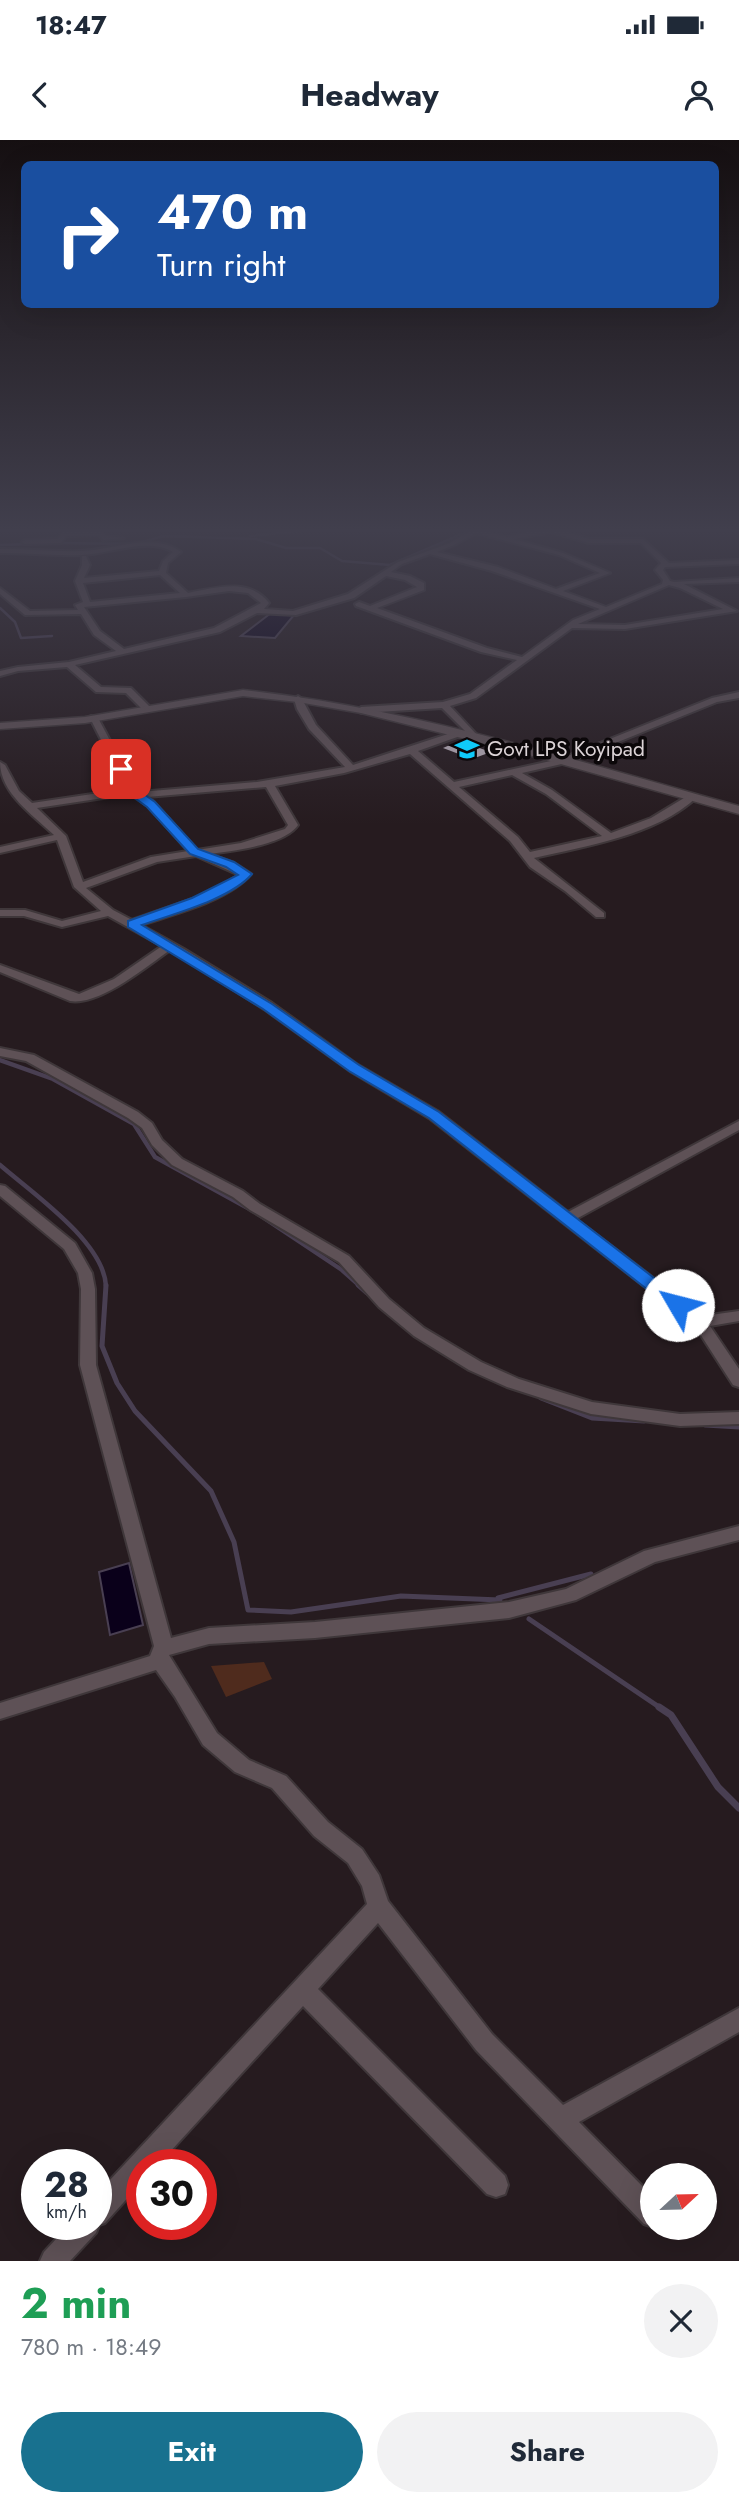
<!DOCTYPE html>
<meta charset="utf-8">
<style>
body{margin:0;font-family:Jost,sans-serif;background:#f2f2f3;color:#1f2937;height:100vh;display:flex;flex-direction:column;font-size:26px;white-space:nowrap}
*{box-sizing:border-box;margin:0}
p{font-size:23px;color:#747a83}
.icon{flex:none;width:38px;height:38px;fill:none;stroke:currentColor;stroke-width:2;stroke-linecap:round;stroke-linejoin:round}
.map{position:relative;height:2121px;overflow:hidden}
.sheet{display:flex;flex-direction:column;background:#fff;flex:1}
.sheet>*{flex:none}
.top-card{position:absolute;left:21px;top:21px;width:698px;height:147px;border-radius:10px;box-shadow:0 7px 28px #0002;background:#1a4fa0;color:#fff;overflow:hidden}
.needle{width:46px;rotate:68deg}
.buttons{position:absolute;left:640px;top:2023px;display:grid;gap:14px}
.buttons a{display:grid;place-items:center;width:77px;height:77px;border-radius:50%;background:#fff;box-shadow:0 7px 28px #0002;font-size:35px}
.speed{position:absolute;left:21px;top:2009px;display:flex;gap:14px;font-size:35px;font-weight:700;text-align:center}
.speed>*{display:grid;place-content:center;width:91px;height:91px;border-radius:50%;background:#fff;box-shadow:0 7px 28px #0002;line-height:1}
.speed small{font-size:18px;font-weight:400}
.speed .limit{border:10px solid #d22;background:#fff;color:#111}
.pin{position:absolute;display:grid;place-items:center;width:60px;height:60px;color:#fff;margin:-30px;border-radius:14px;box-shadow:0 4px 10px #0006}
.me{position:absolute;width:77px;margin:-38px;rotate:307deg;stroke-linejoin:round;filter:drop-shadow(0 0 5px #0008)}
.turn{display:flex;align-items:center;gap:24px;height:147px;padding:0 21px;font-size:32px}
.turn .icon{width:91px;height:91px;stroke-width:2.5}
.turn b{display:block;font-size:49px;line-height:60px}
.round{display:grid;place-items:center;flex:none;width:74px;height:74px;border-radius:37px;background:#f2f2f3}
.head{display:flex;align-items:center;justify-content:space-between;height:119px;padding:0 21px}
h1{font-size:42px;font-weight:700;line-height:52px;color:#1e9e55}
.cta{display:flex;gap:14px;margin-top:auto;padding:14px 21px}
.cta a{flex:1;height:80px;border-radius:42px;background:#18718f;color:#fff;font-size:28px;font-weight:700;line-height:80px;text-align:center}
.cta a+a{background:#f2f2f3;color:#1f2937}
.status{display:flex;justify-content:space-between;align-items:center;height:49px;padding:0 35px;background:#fff;direction:ltr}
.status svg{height:19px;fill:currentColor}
header{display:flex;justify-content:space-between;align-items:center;height:91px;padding:0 21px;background:#fff;font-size:32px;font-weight:700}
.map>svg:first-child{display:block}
.green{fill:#4f2b1d}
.water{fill:#0a001a;stroke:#493f52;stroke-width:2}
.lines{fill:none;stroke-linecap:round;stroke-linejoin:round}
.stream-far3{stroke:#493f52;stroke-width:2.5}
.stream-far2{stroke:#493f52;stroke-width:4.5}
.stream-far1{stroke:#493f52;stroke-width:5}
.stream{stroke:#493f52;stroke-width:7}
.building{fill:#bcb2bc}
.minor-casing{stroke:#3f373a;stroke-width:4}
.tertiary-casing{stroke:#3f373a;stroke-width:3}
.minor{fill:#5e5156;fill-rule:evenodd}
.tertiary{fill:#5e5156;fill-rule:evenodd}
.route{fill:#1a73e8;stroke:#114b97;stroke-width:2}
.labels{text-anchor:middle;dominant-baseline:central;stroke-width:7;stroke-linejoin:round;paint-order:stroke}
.far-poi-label{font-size:21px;fill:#dbd3d6;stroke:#0b0709;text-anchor:start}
</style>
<div class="status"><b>18:47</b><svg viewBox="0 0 49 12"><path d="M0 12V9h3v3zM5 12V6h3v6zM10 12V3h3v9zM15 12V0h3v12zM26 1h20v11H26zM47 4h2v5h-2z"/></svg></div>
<header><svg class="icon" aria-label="back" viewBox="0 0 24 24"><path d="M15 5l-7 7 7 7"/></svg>Headway<svg class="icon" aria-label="person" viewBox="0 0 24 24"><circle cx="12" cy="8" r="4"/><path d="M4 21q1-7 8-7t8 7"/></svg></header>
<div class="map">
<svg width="739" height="2121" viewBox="0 0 739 2121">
<rect width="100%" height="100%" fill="#261b1f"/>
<polygon class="green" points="264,1522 272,1539 226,1557 211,1526"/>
<g class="water">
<polygon points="271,473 294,475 275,498 241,496"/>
<polygon points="129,1423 143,1485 110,1495 99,1432"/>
</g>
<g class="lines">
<g class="stream-far3">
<polyline points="250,396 329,388"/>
<polyline points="57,403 136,404 163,396 256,399 286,408 320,408 342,421 390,425 476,388"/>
<polyline points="0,405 31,404"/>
<polyline points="0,468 15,482 21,498 52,496"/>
</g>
<g class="stream-far2">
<polyline points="0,920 53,939 134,984 155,1017 255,1072 342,1130 360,1146"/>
<path d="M0,1025C31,1052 104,1102 106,1146"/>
</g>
<g class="stream-far1">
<polyline points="106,1145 102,1206 117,1243 135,1271 211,1351 234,1402 248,1470 291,1472 401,1456 500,1460"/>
<polyline points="358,1145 367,1153"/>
<polyline points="541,1258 592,1278 644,1281"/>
<polyline points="705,1285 739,1287"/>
<polyline points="498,1458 591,1434"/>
<polyline points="529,1479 662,1569"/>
</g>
<polyline class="stream" points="659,1567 671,1575 718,1647 739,1668"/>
</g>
<polygon class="building" points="459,601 491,612 472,619 443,608"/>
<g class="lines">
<g class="minor-casing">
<g id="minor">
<path d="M475,388H483L481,390L507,397L543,388H554L589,399H643L669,423L739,420V424L665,427L663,430L670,441L674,442L739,438V442L684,444L737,471L625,489L572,488L476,558L450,566L478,596L479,598L475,601L442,568L361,573L357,570L361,567L443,562L470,554L517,520L481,512L356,466L355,464L359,462L370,466L417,447L405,440L386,436L354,458L296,475L257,473L220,492L75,525L101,547L131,548L150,567V571H144L126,553L96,552L67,527L18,531L0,536V531L18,527L69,522L116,511L94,495L81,474L25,475L0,454V448L30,471L78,470L75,465L83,462L75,441L82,425V416H86L90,425L84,438L159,431L163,421L173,412C147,397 110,414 82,415C55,416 27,413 0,413V409C27,409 54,412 81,411C113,410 154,391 181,412L168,423L166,433L188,453C215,448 249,437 269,463L264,469L293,471L348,454L398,422L450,403ZM551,392L589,403H641L661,423L655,430L663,440L662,444L606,467L563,451L610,433L563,413L514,399ZM476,393L559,415L600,433L556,449L498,427L437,412L454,405ZM430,414L492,431L600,469L573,480L522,517L487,508L377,468L424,450V443L410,436L391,432L402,424ZM160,435L180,453L90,462L83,443ZM669,445L680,448L723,469L625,485L578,484ZM229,451L248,453L261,463L214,488L124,509L100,491L84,467L186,457Z"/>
<polygon points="102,391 106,396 124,398 103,400 99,395 66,396 61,403 25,404 22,402 25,400 58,399 63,392"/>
<path d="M739,552V558L717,562L566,623L522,633L552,650L611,693L651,678L689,655L697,657C657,695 586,706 534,718L604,773V777H596L565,751L530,727L510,701L410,614L344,633L275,646L298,685C285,705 232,711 209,714L234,723L251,734C228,761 174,774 141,785L184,809L272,863L358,925L439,972L568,1072L739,981V990L576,1079L703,1176L739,1171V1181L710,1186L739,1229V1247L733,1245L695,1186L429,978L350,931L264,869L176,813L170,810C146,827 99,866 70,861L0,832V825L79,854L114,839L162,806L108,776L62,787L24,776H0V770H25L62,781L101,771L74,747L57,700L0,713V707L54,695C33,675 0,653 0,622L5,625L19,651L32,663L126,649L90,578L91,576L98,578L136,649L140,652L257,642L345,627L309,589L297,569L294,559L298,556L302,559L316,585L353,625L454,592H460V596L418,611L454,642L560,619L712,558ZM512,635L546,654L602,696L530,712L518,697L459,647ZM266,647L288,685L285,689L241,703L197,710L154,662L147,657ZM130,654L148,666L188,711L151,717L83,742L66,696L37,668ZM196,716L239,735L207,754L132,780L113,770L86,748L157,722Z"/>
<polygon points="0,908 34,915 138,972 152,983 162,1000 182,1019 243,1051 260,1064 349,1116 389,1159 424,1188 481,1222 519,1239 592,1262 680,1274 739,1272 739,1284 680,1286 591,1274 507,1247 469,1230 414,1196 379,1167 339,1122 250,1070 233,1057 172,1025 152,1005 142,988 128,978 26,921 0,916"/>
<polygon points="0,1045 5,1046 75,1103 92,1133 95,1149 96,1225 171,1498 209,1488 315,1482 509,1462 566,1449 644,1411 739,1386 739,1400 655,1422 576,1460 509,1478 315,1498 209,1504 169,1515 217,1593 249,1620 286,1636 328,1682 362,1709 379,1735 388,1761 492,1894 563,1965 739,1868 739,1892 579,1982 653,2057 653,2087 644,2084 476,1910 378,1783 318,1849 505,2036 508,2045 505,2054 496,2057 487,2054 303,1866 158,2025 142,2025 142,2042 105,2083 99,2085 96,2093 70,2121 40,2121 44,2112 70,2084 96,2084 96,2055 367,1764 362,1746 348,1723 314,1696 272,1648 235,1632 203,1605 175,1557 156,1530 0,1579 0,1563 150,1516 154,1506 80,1225 81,1149 78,1133 64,1109 0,1056"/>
</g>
</g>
<g class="tertiary-casing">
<path id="tertiary" d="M243,550C412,568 576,621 739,666V674L518,612L361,573L298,562L243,556L85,583L0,589V583L85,577Z"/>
</g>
<use href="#minor" class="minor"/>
<use href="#tertiary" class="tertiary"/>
</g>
<linearGradient id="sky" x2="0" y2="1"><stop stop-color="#150f11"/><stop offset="0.57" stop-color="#413f4d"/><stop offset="1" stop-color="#413f4d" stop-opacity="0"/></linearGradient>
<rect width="739" height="685" fill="url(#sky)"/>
<path class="route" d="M117,627H125L137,649L155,662L198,709L234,722L252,734C231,759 173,774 142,785L272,864L359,925L439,972L684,1161L687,1165L684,1169H672L429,978L349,931L263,869L128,787V781L192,758L238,735L226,727L190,714L147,667L128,653L116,629Z"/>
<defs>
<g id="school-bare" transform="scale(1.89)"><path d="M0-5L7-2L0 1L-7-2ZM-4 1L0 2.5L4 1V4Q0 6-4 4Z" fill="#0fcafa" stroke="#0b0709" stroke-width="2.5" paint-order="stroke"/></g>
</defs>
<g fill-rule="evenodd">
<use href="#school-bare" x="467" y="609"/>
</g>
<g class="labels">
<g class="far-poi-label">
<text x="487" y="609">Govt LPS Koyipad</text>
</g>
</g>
</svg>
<div class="buttons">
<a><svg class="needle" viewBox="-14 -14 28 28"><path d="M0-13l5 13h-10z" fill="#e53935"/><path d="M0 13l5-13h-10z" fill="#747a83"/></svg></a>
</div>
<div class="speed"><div>28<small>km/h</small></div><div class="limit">30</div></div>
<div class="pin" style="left:121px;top:629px;background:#d93025"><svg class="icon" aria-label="arrive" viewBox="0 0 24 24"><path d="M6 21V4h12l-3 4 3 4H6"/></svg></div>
<svg class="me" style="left:678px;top:1165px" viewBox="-20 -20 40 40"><circle r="19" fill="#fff"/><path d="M0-13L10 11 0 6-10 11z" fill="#1a73e8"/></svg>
<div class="top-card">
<div class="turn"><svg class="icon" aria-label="right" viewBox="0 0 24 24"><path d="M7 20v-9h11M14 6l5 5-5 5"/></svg><div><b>470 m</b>Turn right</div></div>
</div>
</div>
<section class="sheet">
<div class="head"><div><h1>2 min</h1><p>780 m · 18:49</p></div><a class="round"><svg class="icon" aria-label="close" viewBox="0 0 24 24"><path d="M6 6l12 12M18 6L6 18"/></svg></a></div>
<div class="cta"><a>Exit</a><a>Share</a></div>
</section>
